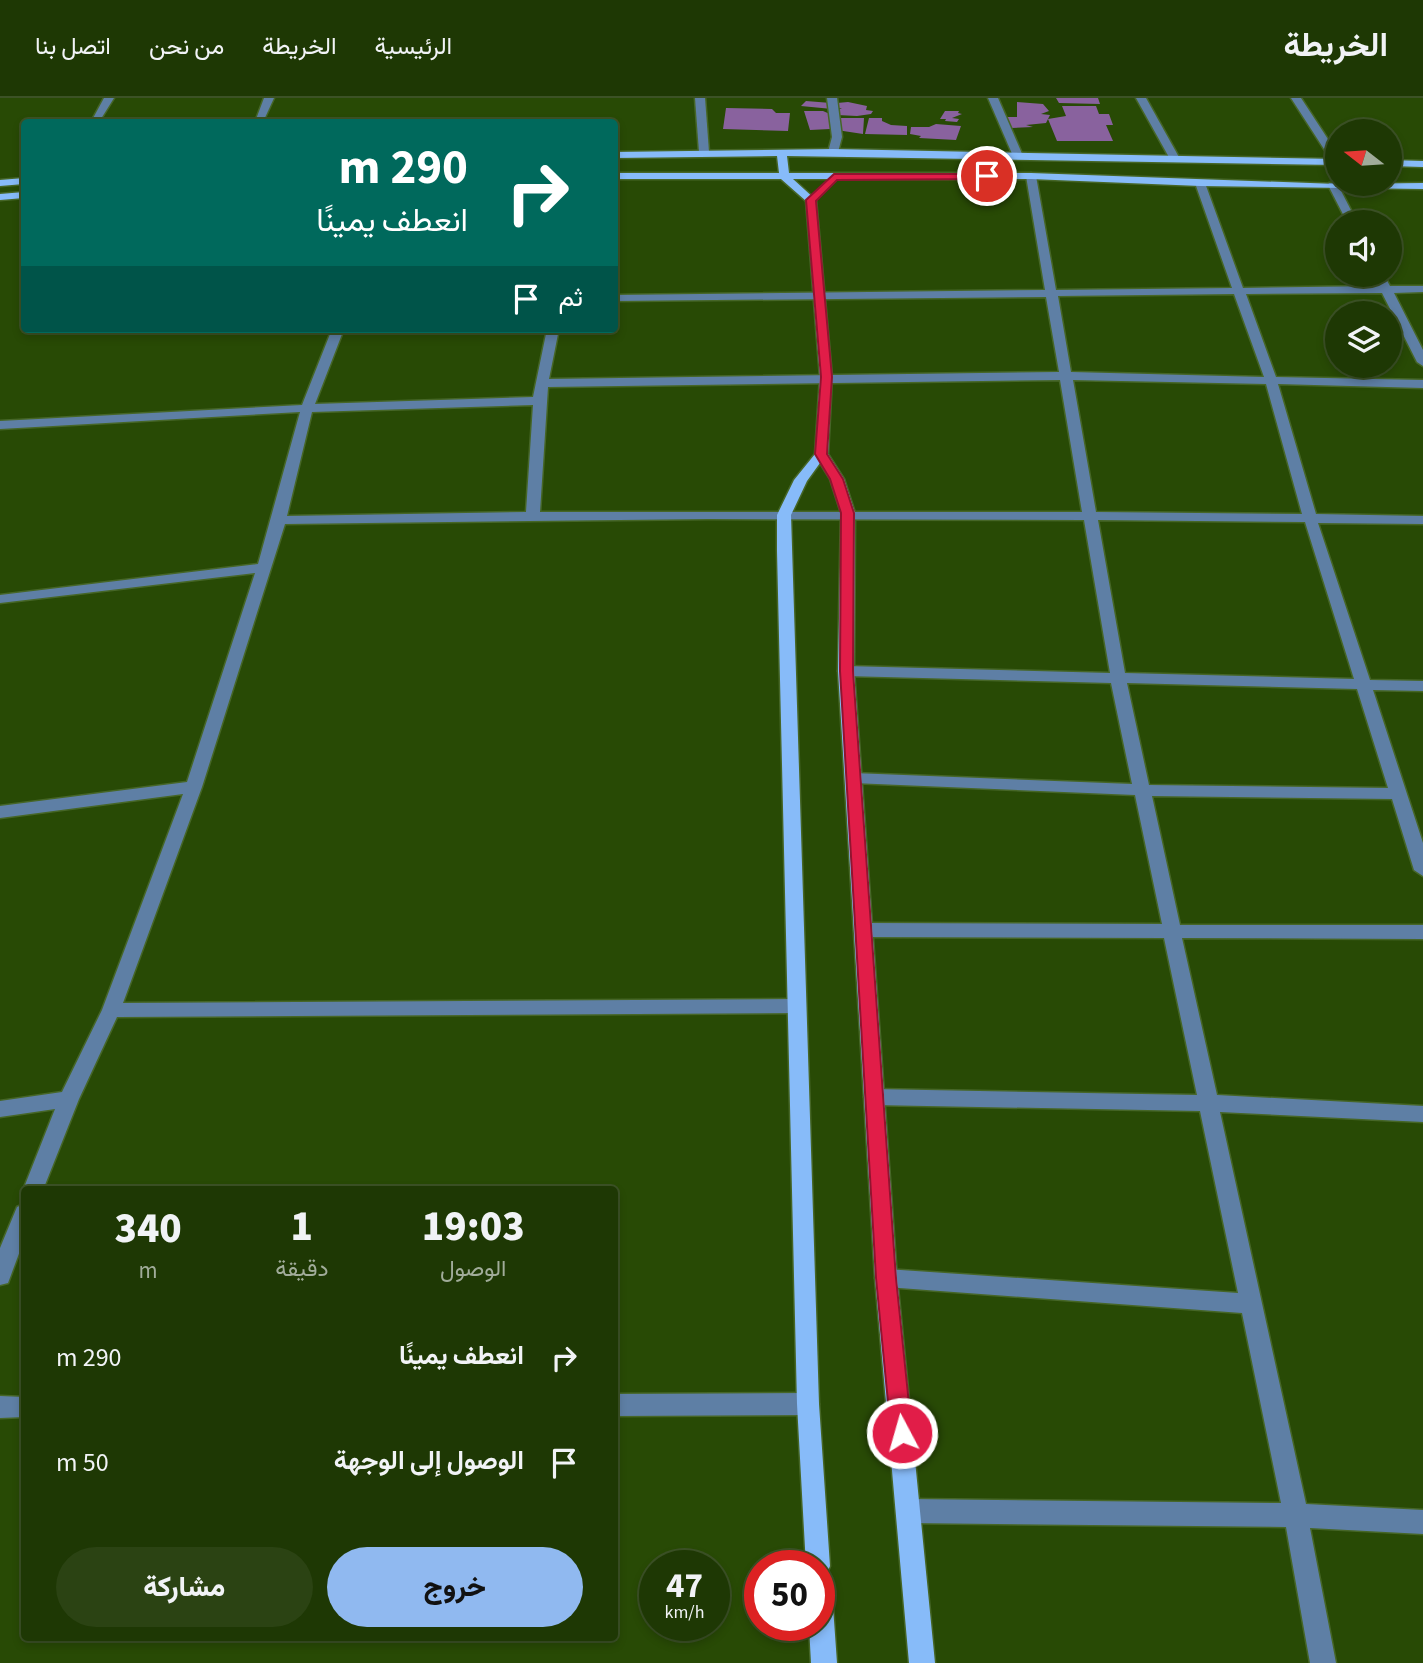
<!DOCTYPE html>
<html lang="ar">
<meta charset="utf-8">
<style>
body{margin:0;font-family:"Source Sans 3",Vazirmatn,sans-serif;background:#2b4313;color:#f1f3f6;direction:rtl;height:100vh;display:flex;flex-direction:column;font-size:26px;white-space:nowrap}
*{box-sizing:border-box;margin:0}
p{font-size:23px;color:#a1ac9a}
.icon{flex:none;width:38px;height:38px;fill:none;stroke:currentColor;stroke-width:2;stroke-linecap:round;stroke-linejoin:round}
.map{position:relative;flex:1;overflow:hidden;direction:ltr}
.sheet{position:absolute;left:21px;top:1088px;width:597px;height:455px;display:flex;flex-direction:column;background:#1e3804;border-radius:7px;box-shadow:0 4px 10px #0003,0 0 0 2px #3c5226;direction:rtl}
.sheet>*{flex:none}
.banner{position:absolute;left:21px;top:21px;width:597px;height:214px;border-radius:7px;box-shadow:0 4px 10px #0003,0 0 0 2px #3c5226;direction:rtl;background:#00695c;color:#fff;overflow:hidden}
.needle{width:46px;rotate:287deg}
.controls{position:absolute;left:1325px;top:21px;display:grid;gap:14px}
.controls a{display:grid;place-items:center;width:77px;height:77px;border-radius:50%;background:#1e3804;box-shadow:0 4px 10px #0003,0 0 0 2px #3c5226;font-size:35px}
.speed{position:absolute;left:639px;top:1452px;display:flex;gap:14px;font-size:35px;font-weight:700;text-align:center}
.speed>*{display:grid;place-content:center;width:91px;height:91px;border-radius:50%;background:#1e3804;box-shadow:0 4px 10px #0003,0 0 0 2px #3c5226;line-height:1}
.speed small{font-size:18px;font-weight:400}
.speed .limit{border:10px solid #d22;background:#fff;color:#111}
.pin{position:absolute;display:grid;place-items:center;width:60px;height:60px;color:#fff;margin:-30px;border:4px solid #fff;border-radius:50%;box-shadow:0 2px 7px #0007}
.me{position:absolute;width:77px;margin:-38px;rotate:354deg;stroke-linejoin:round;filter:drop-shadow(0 0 5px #0008)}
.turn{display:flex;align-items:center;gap:24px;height:147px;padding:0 35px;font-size:32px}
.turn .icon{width:91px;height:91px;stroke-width:2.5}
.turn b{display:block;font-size:49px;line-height:60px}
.then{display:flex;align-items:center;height:66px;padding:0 35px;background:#0003;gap:14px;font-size:26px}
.eta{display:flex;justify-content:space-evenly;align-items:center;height:119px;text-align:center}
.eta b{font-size:42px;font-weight:800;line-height:49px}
.action{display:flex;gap:14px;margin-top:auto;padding:14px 35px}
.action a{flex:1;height:80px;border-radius:42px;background:#90b9f0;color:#111;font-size:28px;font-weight:800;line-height:80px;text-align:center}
.action a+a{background:#2b4313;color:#f1f3f6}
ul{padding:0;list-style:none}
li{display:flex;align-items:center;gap:21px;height:105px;padding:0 35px}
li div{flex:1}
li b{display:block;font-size:26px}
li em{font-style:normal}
header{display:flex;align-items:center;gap:42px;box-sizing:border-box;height:98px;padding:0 35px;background:#1e3804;border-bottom:2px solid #3c5226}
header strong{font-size:33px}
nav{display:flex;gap:38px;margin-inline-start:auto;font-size:24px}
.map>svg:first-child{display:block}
.building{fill:#89629e}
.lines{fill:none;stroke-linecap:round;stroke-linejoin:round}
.minor-casing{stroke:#466627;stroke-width:3}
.major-casing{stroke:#466627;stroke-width:3}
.minor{fill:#5e7fa5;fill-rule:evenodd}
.major{fill:#87bbf9;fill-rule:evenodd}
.route{fill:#e11d48;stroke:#92132f;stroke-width:2}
</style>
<header>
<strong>الخريطة</strong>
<nav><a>الرئيسية</a><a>الخريطة</a><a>من نحن</a><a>اتصل بنا</a></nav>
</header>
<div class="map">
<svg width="1423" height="1565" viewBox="0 0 1423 1565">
<rect width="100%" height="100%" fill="#284a05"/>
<g class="building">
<polygon points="1056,0 1098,0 1100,6 1059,5"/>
<polygon points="806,3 831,5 832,11 801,8"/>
<polygon points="848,4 867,8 866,12 873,13 871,16 857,18 837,17 837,12 842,10 837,10 837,5"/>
<polygon points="1017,4 1043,6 1049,13 1041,16 1050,17 1048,21 1066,18 1062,8 1096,8 1099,16 1109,16 1113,27 1106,27 1113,43 1057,43 1048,21 1046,25 1026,27 1033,29 1011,30 1005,19 1017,19"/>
<polygon points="726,10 772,11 776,15 790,15 788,33 723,31"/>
<polygon points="804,13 823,13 839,20 864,20 863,36 830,31 810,32"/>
<polygon points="945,13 959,13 958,15 962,16 952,20 959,21 957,24 945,23 946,21 940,21"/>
<polygon points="869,20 882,20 882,23 891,27 907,28 907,37 865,36"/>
<polygon points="936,26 961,28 956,42 919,40 921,38 910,36 911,29 929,29"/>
</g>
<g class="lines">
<g class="minor-casing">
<g id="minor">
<polygon points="104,0 114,0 99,24 91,24"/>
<polygon points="264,0 274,0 263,24 255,24"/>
<polygon points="695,0 705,0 709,54 704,57 699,54"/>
<polygon points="827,0 837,0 842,39 838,54 833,57 828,54 832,39"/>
<polygon points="988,0 998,0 1023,58 1022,60 1013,58"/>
<polygon points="1136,0 1146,0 1180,61 1179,63 1170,61"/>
<polygon points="1291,0 1301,0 1337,55 1337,66 1333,65"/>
<path d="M1031,75L1036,78L1056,192L1232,190L1195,85L1200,82L1205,85L1243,190L1379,188L1374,177H1384L1390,188H1423V194L1394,195L1423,252V268L1417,264L1382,195L1246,196L1276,279L1423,282V290L1278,286L1316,416L1423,418V426L1318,425L1370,582L1423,583V593L1373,592L1423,745V778L1414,772L1392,701L1152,698L1180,827H1423V841L1182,840L1217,997L1423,1008V1024L1220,1014L1306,1406L1423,1412V1436L1310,1430L1336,1565H1310L1286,1429L909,1425L900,1421L897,1413L900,1405L909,1401L1281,1405L1242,1215L886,1189L878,1187L875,1180L878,1173L886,1171L1238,1195L1200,1013L874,1007L867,1005L864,999L867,993L874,991L1197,997L1164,840L863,839L857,837L854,832L857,827L863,825L1162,826L1135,697L853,685L845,680L853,675L1132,686L1111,585L846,578L838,573L846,568L1110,575L1084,422L708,421L285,426L202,689L123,905L797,901L804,903L806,908L804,913L797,915L117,919L79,1001L43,1092H24V1096L23,1092L55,1011L0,1019V1003L62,994L102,912L183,696L0,720V708L187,684L255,475L0,505V497L258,466L300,314L0,331V323L302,307L332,231H344L315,306L533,299L547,231H559L549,281L1059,274L1046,199L614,203V197L1045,192L1026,78ZM1234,196L1264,279L1071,274L1058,198ZM1060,282L1082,414H540L548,289ZM1073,282L1266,286L1302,416L1096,414ZM533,307L526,414L287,418L312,314ZM1098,422L1305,424L1354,581L1125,575ZM1127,585L1357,591L1388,690L1149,687Z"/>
<polygon points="1329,85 1337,85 1357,124 1347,124 1328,87"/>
<polygon points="24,1106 24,1142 8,1185 0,1187 0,1150 17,1109"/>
<polygon points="808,1295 816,1298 819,1306 816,1314 808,1317 614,1318 614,1296"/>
<polygon points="0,1298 24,1299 24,1319 0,1320"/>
</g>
</g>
<g class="major-casing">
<g id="major">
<polygon points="833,51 1337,61 1337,67 787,58 789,75 1031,75 1337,86 1423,85 1423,91 1200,88 1031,81 793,81 816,102 832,279 828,356 844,381 855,415 854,573 897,1180 935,1565 909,1565 875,1180 838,573 841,415 830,381 820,365 807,383 791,417 819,1306 830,1468 828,1473 831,1480 837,1565 811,1565 809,1528 819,1528 819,1468 806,1468 797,1306 777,453 777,417 794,382 815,356 820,279 806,103 781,81 614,81 614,75 779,75 777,58 614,60 614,54"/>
<polygon points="1390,62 1423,63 1423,69 1390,68"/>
<polygon points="24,80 24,86 0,88 0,82"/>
<polygon points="24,94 24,100 0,102 0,96"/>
</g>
</g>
<use href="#minor" class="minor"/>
<use href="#major" class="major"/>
</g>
<polygon class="route" points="834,76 987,76 992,78 987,81 837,82 816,103 832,279 827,356 843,381 854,415 853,573 896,1180 912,1335 909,1342 902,1345 894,1342 891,1335 876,1180 840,573 841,415 830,381 815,356 821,279 806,102"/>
</svg>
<div class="controls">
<a><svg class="needle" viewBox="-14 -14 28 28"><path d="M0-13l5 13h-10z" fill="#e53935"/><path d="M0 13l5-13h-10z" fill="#a1ac9a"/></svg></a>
<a><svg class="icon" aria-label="sound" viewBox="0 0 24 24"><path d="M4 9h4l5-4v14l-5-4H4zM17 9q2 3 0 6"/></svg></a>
<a><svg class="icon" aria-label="layers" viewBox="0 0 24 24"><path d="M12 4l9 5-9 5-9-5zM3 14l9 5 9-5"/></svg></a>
</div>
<div class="speed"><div>47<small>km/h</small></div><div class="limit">50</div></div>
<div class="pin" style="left:987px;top:78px;background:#d93025"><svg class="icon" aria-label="arrive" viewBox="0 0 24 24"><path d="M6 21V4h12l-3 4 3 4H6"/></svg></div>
<svg class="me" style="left:902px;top:1335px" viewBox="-20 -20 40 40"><circle r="17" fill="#e11d48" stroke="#fff" stroke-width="3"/><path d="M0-11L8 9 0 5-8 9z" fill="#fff"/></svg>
<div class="banner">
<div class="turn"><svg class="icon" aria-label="right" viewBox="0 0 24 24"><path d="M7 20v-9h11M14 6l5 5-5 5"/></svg><div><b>290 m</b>انعطف يمينًا</div></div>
<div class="then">ثم<svg class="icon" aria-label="arrive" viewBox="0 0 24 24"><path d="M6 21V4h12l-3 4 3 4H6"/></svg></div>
</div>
<section class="sheet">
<div class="eta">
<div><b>19:03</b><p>الوصول</p></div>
<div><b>1</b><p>دقيقة</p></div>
<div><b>340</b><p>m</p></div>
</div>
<ul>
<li><svg class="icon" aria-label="right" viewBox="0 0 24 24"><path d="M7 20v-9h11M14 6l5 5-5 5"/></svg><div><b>انعطف يمينًا</b></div><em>290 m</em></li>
<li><svg class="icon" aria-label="arrive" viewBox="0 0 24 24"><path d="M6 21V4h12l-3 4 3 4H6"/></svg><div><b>الوصول إلى الوجهة</b></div><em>50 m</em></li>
</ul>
<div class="action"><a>خروج</a><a>مشاركة</a></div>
</section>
</div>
